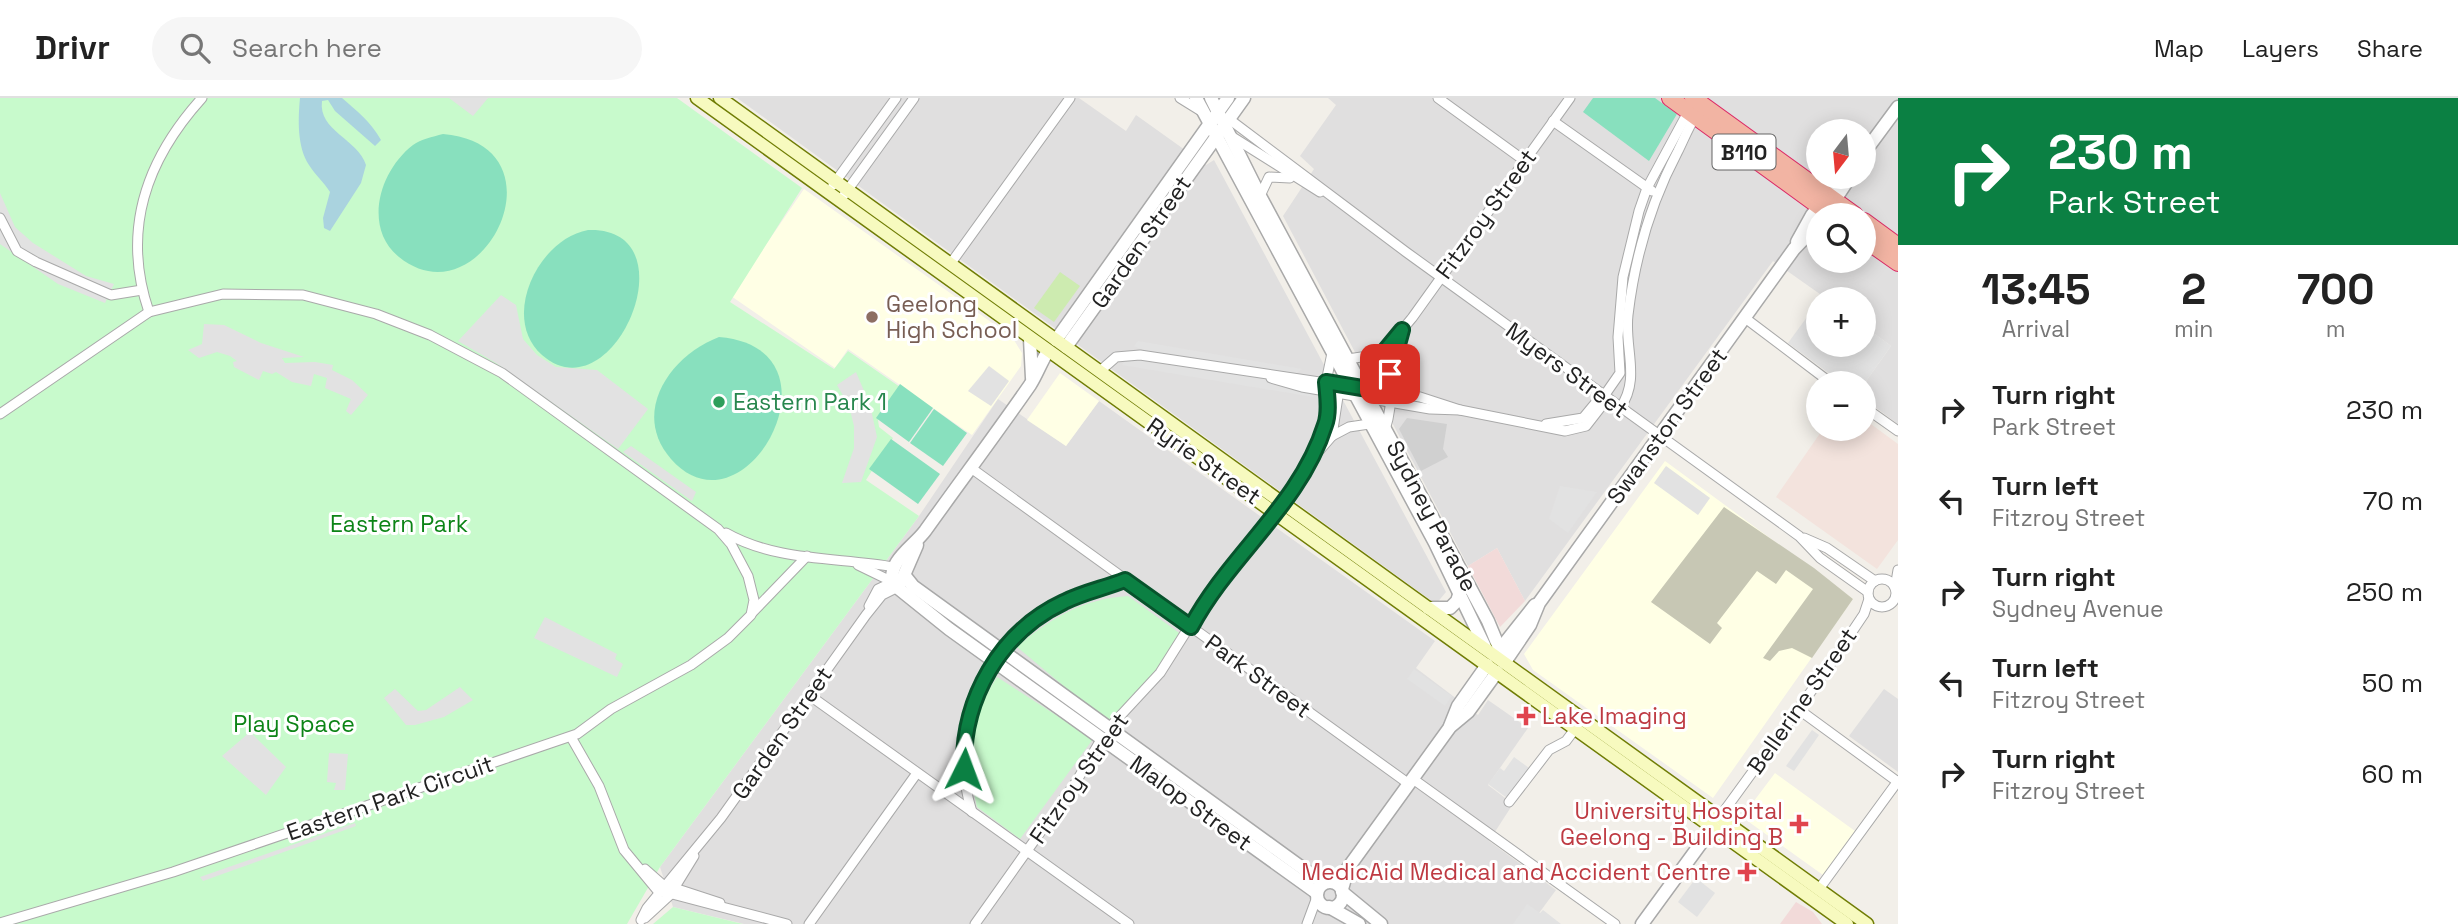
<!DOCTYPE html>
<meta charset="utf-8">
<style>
body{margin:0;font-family:"Space Grotesk",sans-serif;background:#f6f6f6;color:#222;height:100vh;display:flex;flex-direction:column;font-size:26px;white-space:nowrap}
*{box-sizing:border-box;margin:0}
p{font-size:23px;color:#767676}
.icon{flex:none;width:38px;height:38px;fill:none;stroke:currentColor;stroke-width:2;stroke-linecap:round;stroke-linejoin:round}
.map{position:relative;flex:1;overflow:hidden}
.drawer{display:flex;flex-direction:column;background:#fff;width:560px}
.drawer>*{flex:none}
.guide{background:#0b8043;color:#fff;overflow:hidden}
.needle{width:46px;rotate:196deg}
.tools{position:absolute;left:1806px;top:21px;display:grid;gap:14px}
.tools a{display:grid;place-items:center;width:70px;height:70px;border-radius:50%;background:#fff;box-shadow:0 4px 18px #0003;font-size:35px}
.pin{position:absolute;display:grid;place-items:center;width:60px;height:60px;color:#fff;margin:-30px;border-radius:14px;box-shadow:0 4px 10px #0006}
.me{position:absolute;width:77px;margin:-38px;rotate:3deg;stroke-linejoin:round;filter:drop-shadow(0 0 5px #0008)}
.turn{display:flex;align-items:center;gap:24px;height:147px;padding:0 35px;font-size:32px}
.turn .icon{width:91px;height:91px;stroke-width:2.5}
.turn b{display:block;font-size:49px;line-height:60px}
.eta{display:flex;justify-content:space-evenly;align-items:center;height:119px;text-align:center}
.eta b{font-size:42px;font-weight:800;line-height:49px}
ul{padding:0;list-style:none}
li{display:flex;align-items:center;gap:21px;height:91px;padding:0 35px}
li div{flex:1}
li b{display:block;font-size:26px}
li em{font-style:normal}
header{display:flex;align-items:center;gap:42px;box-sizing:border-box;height:98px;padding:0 35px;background:#fff;border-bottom:2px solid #e0e0e0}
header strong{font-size:33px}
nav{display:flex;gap:38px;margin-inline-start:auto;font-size:24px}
.search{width:490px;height:63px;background:#f6f6f6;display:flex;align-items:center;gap:18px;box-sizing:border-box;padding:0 24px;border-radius:38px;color:#767676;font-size:26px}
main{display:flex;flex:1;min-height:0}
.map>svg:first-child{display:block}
.residential{fill:#e0dfdf;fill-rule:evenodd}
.commercial{fill:#f2dad9}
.education{fill:#ffffe5}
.religious{fill:#d0d0d0}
.military{fill:#f3e3dd}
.construction{fill:#c7c7b4}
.grass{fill:#cdebb0}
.park{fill:#c8facc}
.pitch{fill:#88e0be}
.parking{fill:#e2e2e2}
.water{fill:#aad3df}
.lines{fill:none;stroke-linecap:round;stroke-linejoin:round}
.minor-casing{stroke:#a9a9a9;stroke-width:11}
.tertiary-casing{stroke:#a9a9a9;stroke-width:15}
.secondary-casing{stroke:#707d05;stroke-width:15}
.trunk-casing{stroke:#dc2a67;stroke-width:18}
.minor{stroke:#fff;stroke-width:9}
.tertiary{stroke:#fff;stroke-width:12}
.secondary{stroke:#f7fabf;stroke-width:12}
.trunk{stroke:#f2b4a3;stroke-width:16}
.route-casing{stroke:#07532c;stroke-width:18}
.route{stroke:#0b8043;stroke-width:12}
.education-dot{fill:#8d6e63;stroke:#fff;stroke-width:2.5}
.leisure-dot{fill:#2e9e5b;stroke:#fff;stroke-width:2.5}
.health-dot{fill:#e0444e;stroke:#fff;stroke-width:2.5}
.labels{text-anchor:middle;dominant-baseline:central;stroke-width:6;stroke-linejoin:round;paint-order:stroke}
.shield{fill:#fff;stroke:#646464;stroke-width:2}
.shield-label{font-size:21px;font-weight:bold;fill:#222}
.street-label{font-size:23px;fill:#222;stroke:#fff}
.education-label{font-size:23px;fill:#785e54;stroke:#fff;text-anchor:start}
.leisure-label{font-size:23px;fill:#27864d;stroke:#fff;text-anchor:start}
.park-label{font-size:23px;fill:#0c8416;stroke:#fff}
.health-label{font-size:23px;fill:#be3a42;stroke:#fff;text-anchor:end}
</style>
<header>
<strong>Drivr</strong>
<div class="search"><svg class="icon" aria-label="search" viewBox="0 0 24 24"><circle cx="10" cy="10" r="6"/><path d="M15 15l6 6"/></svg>Search here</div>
<nav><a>Map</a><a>Layers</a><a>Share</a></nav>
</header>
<main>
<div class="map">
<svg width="1898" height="826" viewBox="0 0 1898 826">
<rect width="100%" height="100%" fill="#f2efe9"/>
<g class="residential">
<polygon points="737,0 1079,0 1126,33 1136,17 1206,67 1214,62 1446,494 1436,506"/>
<polygon points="1328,0 1660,0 1824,117 1818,117 1818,163 1864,163 1864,147 1898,172 1898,326 1864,301 1864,286 1891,248 1864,228 1864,201 1827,201 1773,163 1525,503 1497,450 1468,468 1283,118 1314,71 1300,58 1336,7"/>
<path d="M1707,0H1898V138ZM1818,33H1864V79H1818Z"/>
<polygon points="998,301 1066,348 1099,303 1435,543 1416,570 1478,617 1488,602 1528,630 1488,687 1513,706 1489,743 1556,792 1531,826 744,826 673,809 660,769 919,418"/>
<polygon points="1884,591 1898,601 1898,674 1849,638"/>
</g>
<g class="commercial">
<polygon points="1497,450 1525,503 1500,529 1468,468"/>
<polygon points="1796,804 1813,814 1822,826 1780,826"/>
</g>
<g class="education">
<polygon points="804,91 1012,239 1022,255 1021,268 972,337 848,251 835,270 731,198"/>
<polygon points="1060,275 1099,303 1066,348 1027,322"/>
<polygon points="1665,363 1853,501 1713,700 1533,572 1524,556"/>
<polygon points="1775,675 1855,733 1823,777 1742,719"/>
</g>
<polygon class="religious" points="1407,320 1447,326 1443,351 1448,359 1421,373 1399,331"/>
<polygon class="military" points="1864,321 1898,346 1898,442 1877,471 1776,399 1823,331 1864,331"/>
<polygon class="construction" points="1724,409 1814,470 1853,501 1812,560 1792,550 1779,553 1770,563 1763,560 1813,491 1786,472 1776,486 1757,473 1717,525 1722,530 1710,546 1651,504"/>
<polygon class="grass" points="1060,174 1080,188 1054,224 1034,210"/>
<g class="park">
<polygon points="0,0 677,0 802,90 730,204 834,271 848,253 900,289 878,322 879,329 893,340 866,382 919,418 660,769 627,826 0,826"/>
<path d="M1128,498L1182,537L1143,589L1108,625L1017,549C1050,520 1083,501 1128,498Z"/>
<path d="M997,579L1093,641L1020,741L977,709C966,664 971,618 997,579Z"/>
<polygon points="673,809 743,826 653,826"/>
</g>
<g class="pitch">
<polygon points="1593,0 1655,0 1677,16 1649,63 1583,14"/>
<path d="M443,36C570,47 482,226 399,159C363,130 379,73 413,47C421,41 432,39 443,36Z"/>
<path d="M588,132C694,128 614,320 542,257C500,220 538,141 588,132Z"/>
<path d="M719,239C851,250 745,445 671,361C630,314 671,257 719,239Z"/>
<polygon points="900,286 933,310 909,344 876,320"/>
<polygon points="934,311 967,335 943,368 910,345"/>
<polygon points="891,341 940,376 918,406 869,371"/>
</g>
<g class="parking">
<polygon points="449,0 488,0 473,18"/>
<polygon points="0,95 15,129 33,145 86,178 114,186 105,205 58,186 0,146"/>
<polygon points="501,197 516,207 523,241 537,257 556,269 597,272 648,311 618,351 496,265 458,243"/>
<polygon points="1818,204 1818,247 1864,247 1864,228 1891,248 1864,286 1842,285 1788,245"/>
<polygon points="204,226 224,227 261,245 304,259 282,260 285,265 315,264 333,267 332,272 352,282 368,297 351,317 346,313 351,301 325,290 327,280 314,276 311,288 292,284 276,274 272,276 263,273 259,282 234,269 233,264 237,263 230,258 217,254 199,260 188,252 202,246"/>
<polygon points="1138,243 1302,271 1293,278 1314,291 1313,299 1122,267 1131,256 1156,258 1134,248"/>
<polygon points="989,268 1009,283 991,308 968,293"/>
<polygon points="856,274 870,307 877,339 861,384 842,385 854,350 854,328 849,308 837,287"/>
<polygon points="631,348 696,394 692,403 623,354"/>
<polygon points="1666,368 1710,400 1698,417 1654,385"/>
<polygon points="1560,388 1597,394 1568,435 1549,421"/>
<polygon points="1096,485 1098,491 1110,488 1112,496 1062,513 1023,541 1017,536 1012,541 1007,536 1040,509 1071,492"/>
<polygon points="545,519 617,556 615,561 623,566 617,579 534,540"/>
<polygon points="1414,571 1452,598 1445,608 1407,581"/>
<polygon points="978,575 989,585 972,635 972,691 966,692 964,673 957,673 958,634 967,599"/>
<polygon points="460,589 473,602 444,619 415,627 406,627 384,600 395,591 418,613 426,612"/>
<polygon points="1812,632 1819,637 1794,673 1786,668"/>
<polygon points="250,634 286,669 266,697 222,658"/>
<polygon points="329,655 348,656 345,692 334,692 336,685 327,684"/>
<polygon points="1514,659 1529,670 1507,700 1488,686 1500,670 1504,673"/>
<polygon points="355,725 356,728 203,783 200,779"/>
<polygon points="1696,780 1715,795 1697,819 1678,804"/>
<polygon points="1527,806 1540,815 1543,812 1561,826 1513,826"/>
</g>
<path class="water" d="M300,0H342C357,13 370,23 381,42L375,48L335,13L328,2L322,3C318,33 358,41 366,67L361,85L330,133L324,130L323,120L330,94C324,84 315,77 309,67C297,49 298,21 300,0Z"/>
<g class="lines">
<g class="minor-casing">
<g id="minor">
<polyline points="1180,0 1201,13"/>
<polyline points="1438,0 1525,63"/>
<polyline points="1229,21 1406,154 1799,438 1820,460 1868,494"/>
<polyline points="1553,23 1652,93"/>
<polyline points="1231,38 1320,94"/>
<polyline points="833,87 896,0"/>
<polyline points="844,97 914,0"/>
<polyline points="1260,98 1269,79 1290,80"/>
<polyline points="0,120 17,153 36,164 111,197 142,192"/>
<polyline points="951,165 1070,0"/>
<path d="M149,214C121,132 146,62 202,0"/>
<polyline points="1745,220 1831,285"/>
<polyline points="1348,261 1368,258 1385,249"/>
<polyline points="1100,273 1116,259 1140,257 1420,299 1460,312"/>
<polyline points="1271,280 1302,289 1430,311 1460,312 1565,333 1586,328 1607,301"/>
<path d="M1379,297C1380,253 1385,253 1412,220L1570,0"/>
<polyline points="1604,298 1620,275 1618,239 1623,179 1639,113 1647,90 1688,14"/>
<polyline points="1864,309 1898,333"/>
<path d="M1620,310C1641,281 1624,250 1628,217C1635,158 1651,104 1678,53C1684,41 1688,30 1695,19"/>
<polyline points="0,316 149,214 223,196 303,197 376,216 430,237 502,275 718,431 731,446 748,478 754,502 751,517 728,540 691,567 611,611 577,636 173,774 0,825"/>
<polyline points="1546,326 1583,320 1602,297"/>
<path d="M1385,332C1396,299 1386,274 1400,237"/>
<polyline points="1332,338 1349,329 1369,326"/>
<polyline points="1312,361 1332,338 1339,292"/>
<polyline points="971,370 1409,686"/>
<path d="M726,435C777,464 838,459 894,469"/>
<polyline points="1804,440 1827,450 1875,483"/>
<polyline points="858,467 893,484"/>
<circle cx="1882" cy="495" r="14"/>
<polyline points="1895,490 1898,472"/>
<polyline points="869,508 878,491 893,484"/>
<polyline points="752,515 807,458"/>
<path d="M1003,553C1038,508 1077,502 1125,482"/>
<polyline points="809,597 1129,826"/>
<polyline points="1798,611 1898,684"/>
<polyline points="1109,630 1160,575 1218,483 1268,428 1291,395 1325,328 1326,284 1332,255"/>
<polyline points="571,639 599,688 624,752 657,792 787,826"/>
<polyline points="1413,681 1615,826"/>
<polyline points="1509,704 1549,652 1566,643 1575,631"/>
<path d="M972,714C955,661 965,609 996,563"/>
<polyline points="1719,720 1823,577 1864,516 1869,501"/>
<polyline points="645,771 662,786 720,805"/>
<polyline points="1819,791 1898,683"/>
<polyline points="645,820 670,797 694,758"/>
<polyline points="641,822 647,810 721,720 866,517 882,497 896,490"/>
<polyline points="809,826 917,675"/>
<polyline points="975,826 1076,684 1102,640"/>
<polyline points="1307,826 1317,799"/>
</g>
</g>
<g class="tertiary-casing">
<g id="tertiary">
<polyline points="1196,0 1435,445 1486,551"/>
<polyline points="1211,0 1260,98 1488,523 1505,564"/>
<polyline points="1864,55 1898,9"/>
<polyline points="1831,108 1850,79"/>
<polyline points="1797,144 1812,117 1840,79"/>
<polyline points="1030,241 1032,280"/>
<polyline points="1056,242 1228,0"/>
<polyline points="1066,249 1244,0"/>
<path d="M1048,253C1041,264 1037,276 1030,287C996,336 960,384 925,433C913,449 887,463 893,486L949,531L1317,795"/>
<polyline points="905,478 913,488 1323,785"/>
<polyline points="901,484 917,447"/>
<polyline points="1428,510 1450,510 1457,503 1460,494"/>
<polyline points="1497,555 1535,507"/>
<polyline points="1505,564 1530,527 1539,505 1794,151 1818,126"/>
<polyline points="1450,628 1458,608 1487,567"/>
<circle cx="1330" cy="797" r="13"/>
<polyline points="1342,791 1348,770 1450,629 1468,614 1497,574"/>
<polyline points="1342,794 1381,826"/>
<polyline points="1329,809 1359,826"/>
<polyline points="1642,826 1718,722"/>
</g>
</g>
<g class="secondary-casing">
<g id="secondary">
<polyline points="697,0 1847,826"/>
<polyline points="720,0 1867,826"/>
</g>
</g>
<g class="trunk-casing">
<g id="trunk">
<polyline points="1670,0 1831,117"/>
<polyline points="1693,0 1855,117"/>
<polyline points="1864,123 1898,148"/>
<polyline points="1864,141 1898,165"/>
</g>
</g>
<use href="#minor" class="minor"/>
<use href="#tertiary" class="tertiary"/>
<use href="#secondary" class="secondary"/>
<use href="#trunk" class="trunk"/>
</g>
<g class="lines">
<g class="route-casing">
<path id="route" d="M964,671C962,601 1000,534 1064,504C1084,494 1105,490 1125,482L1191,529C1229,457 1300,407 1325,327C1330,314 1327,297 1326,284L1380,293L1383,255L1402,232L1390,276"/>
</g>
<use href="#route" class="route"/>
</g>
<circle class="education-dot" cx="872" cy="219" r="7"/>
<circle class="leisure-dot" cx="719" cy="304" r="7"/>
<g class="health-dot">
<path d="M1522.5 607.5h7v7h7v7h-7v7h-7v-7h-7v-7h7z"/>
<path d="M1795.5 715.5h7v7h7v7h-7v7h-7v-7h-7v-7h7z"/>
<path d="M1743.5 763.5h7v7h7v7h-7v7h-7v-7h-7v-7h7z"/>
</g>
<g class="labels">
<rect class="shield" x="1712.5" y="36.5" width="63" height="35" rx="5"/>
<g class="shield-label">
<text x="1744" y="54">B110</text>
</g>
<g class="street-label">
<text transform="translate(1486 116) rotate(-54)">Fitzroy Street</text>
<text transform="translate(1141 144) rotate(-55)">Garden Street</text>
<text transform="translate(1567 272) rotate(36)">Myers Street</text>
<text transform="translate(1667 328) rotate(-54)">Swanston Street</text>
<text transform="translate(1204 363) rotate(35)">Ryrie Street</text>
<text transform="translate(1432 418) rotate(62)">Sydney Parade</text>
<text transform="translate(1258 578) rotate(36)">Park Street</text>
<text transform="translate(1802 603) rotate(-55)">Bellerine Street</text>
<text transform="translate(782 635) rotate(-55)">Garden Street</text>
<text transform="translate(1079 680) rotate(-55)">Fitzroy Street</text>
<text transform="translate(390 700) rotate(-19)">Eastern Park Circuit</text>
<text transform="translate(1191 705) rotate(36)">Malop Street</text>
</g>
<g class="education-label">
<text x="886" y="206">Geelong<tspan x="886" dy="26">High School</tspan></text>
</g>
<g class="leisure-label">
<text x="733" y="304">Eastern Park 1</text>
</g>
<g class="park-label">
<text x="399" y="426">Eastern Park</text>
<text x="294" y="626">Play Space</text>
</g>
<g class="health-label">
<text x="1542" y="618" text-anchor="start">Lake Imaging</text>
<text x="1783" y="713">University Hospital<tspan x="1783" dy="26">Geelong - Building B</tspan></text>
<text x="1731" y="774">MedicAid Medical and Accident Centre</text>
</g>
</g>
</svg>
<div class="tools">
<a><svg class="needle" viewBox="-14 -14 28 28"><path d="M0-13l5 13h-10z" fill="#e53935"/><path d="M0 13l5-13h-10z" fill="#767676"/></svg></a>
<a><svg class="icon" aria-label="search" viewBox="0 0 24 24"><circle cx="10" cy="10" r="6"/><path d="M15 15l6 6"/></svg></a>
<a>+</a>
<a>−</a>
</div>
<div class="pin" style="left:1390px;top:276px;background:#d93025"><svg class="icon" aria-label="arrive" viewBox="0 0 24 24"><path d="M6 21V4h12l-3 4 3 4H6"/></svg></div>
<svg class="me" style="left:964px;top:671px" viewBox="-20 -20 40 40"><path d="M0-17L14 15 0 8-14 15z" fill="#0b8043" stroke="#fff" stroke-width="4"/></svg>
</div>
<section class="drawer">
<div class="guide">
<div class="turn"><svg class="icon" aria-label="right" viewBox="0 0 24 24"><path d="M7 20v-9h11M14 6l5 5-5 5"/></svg><div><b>230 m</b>Park Street</div></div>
</div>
<div class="eta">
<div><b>13:45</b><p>Arrival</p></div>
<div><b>2</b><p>min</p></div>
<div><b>700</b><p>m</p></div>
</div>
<ul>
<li><svg class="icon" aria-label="right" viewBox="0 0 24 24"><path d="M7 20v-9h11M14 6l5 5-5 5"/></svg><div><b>Turn right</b><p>Park Street</p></div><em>230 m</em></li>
<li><svg class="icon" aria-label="left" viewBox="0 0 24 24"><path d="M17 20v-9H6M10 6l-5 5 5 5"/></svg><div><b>Turn left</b><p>Fitzroy Street</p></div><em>70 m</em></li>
<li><svg class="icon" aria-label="right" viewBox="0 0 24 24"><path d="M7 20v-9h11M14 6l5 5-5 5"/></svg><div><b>Turn right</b><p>Sydney Avenue</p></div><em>250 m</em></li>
<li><svg class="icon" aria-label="left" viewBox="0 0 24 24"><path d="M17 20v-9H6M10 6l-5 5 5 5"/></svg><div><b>Turn left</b><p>Fitzroy Street</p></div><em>50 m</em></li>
<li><svg class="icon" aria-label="right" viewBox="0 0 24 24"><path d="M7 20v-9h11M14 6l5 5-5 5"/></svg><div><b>Turn right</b><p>Fitzroy Street</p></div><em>60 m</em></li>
</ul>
</section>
</main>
